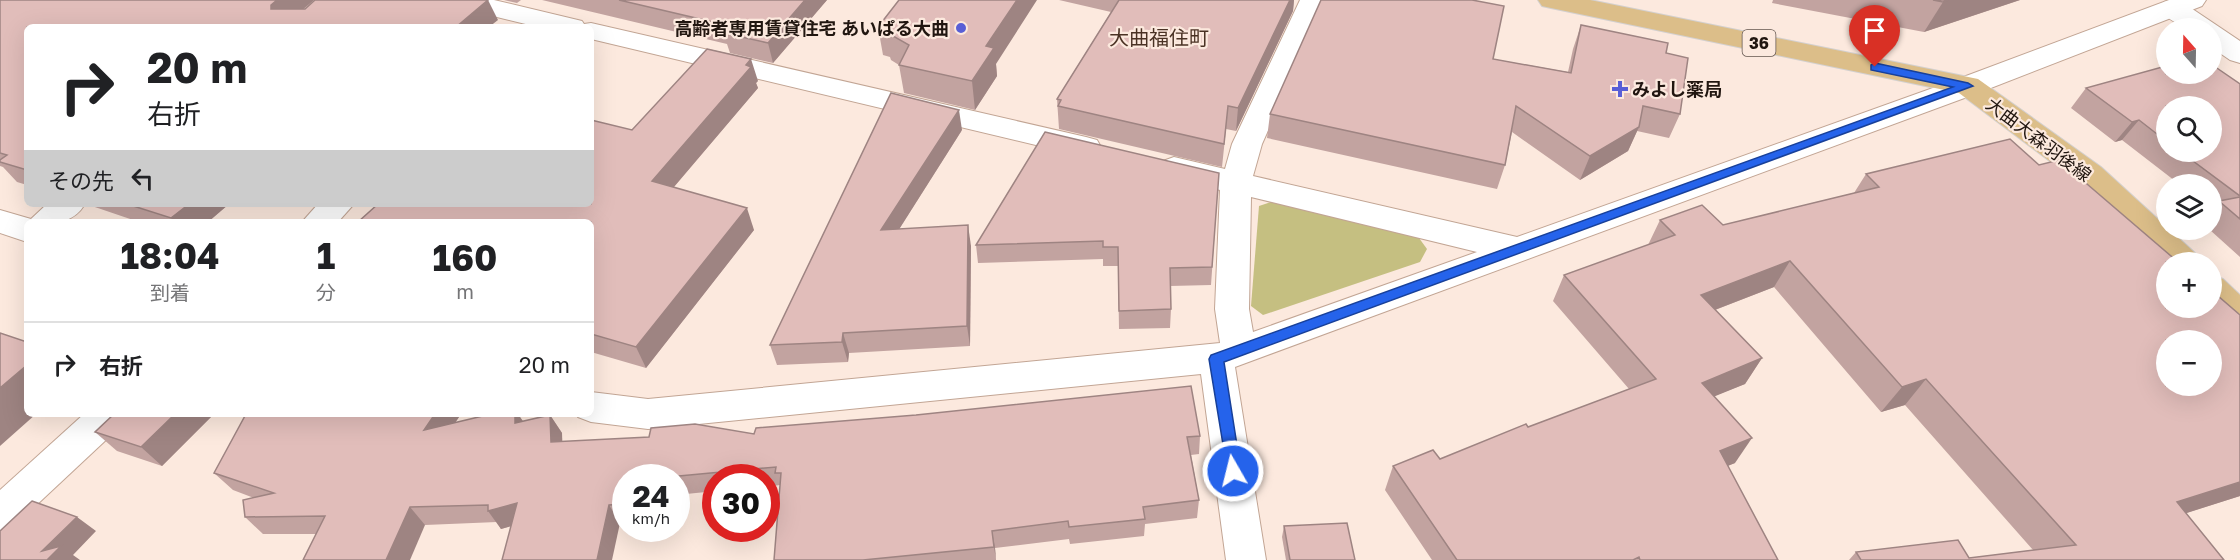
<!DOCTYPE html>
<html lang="ja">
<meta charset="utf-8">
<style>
body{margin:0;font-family:"Golos Text","Noto Sans JP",sans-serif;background:#f6f6f6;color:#202124;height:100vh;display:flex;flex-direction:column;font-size:22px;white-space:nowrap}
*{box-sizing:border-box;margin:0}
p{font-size:20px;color:#757577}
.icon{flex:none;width:33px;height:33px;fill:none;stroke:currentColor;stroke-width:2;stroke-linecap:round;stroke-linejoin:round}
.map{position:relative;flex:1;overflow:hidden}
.drawer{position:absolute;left:24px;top:219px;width:570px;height:198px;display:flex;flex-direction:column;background:#fff;border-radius:9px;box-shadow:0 6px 24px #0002}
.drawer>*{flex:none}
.banner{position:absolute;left:24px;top:24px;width:570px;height:183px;border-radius:9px;box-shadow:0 6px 24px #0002;background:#fff;color:#202124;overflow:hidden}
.needle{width:39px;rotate:340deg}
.controls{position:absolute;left:2156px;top:18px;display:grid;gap:12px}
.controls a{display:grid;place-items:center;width:66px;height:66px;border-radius:50%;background:#fff;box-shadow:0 6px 24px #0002;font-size:30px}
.speed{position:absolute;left:612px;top:464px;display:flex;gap:12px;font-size:30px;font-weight:700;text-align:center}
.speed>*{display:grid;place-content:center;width:78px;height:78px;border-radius:50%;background:#fff;box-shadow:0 6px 24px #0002;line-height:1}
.speed small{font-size:15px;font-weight:400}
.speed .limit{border:9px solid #d22;background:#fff;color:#111}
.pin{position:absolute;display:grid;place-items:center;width:51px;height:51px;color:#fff;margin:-62px -26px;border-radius:50% 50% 50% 0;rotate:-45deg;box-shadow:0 0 6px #0007}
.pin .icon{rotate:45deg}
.me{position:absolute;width:66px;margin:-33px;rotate:352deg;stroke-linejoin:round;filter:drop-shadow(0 0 4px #0008)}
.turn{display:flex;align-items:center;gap:21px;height:126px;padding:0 24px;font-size:27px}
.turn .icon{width:78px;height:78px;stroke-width:2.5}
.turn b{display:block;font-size:42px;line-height:51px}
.then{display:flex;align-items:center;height:57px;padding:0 24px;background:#0003;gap:12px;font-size:22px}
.eta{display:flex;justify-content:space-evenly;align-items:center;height:102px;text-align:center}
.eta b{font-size:36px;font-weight:700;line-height:42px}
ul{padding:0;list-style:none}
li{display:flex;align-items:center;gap:18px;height:84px;padding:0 24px;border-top:2px solid #e0e0e0}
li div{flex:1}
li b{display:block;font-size:22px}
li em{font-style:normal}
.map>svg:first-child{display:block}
.green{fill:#c5bf81}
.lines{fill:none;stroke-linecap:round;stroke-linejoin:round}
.minor-casing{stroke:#c2a594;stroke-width:2}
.tertiary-casing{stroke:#c2a594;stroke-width:2}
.primary-casing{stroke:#d3d0cf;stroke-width:2}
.minor{fill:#fff;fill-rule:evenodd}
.tertiary{fill:#fff;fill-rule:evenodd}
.primary{fill:#dcbe89;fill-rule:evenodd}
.wall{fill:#c2a3a0;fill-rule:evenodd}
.shaded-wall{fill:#9e8482}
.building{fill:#e1bdba;stroke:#9e8482;stroke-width:1.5;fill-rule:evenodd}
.route{fill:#2563eb;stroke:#184099;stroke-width:1.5}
.poi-dot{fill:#595fd6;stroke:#fce9de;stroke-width:2}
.labels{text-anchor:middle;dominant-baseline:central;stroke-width:4.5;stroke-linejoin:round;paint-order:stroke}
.shield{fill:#fce9de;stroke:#63554e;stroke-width:1.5}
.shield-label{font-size:16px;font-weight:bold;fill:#211610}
.poi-label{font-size:18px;font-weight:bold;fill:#211610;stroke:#fce9de;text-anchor:end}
.street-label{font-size:18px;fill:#211610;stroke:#fce9de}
.neighbourhood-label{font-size:20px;fill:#4a3224;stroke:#fce9de}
</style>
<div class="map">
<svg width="2240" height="560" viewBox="0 0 2240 560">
<rect width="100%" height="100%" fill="#fce9de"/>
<polygon class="green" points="1271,202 1419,238 1427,249 1420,262 1263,315 1251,306 1259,206"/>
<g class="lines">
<g class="minor-casing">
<g id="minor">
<polygon points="448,0 494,0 582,21 584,24 591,23 1086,137 1097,140 1101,147 1097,154 1086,157 591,39 591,27 538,27 452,6"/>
<path d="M1300,0H1326L1262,144L1253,176L1517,237L1958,79L1968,77L1978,79L1982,86L1978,93L1235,367L1266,560H1226L1201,374L648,429L591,422L578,417L577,414H591V392L648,399L1220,343L1215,309L1220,190L1163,175L1159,168L1163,161L1174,157L1225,169L1232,144ZM1251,197L1477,252L1253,332L1249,309Z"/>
<path d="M2173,0L2182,2L2240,41V63L2230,60L2211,47V28C2190,28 2172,27 2160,8L2164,2Z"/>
<path d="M47,204H85C71,227 50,222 27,222V242L0,233V210L31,219Z"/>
<polygon points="318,204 354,204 338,222 302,222"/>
<polygon points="84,414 127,414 122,425 14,526 0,531 0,490"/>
</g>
</g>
<g class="tertiary-casing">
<polygon id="tertiary" points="2169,0 2206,0 2202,6 1978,93 1968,95 1958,93 1954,86 1958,79"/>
</g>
<g class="primary-casing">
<g id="primary">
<polygon points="1538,0 1590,0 1978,79 2101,167 2195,253 2199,262 2166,262 2166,265 2079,183 1959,93 1551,8 1542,6"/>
<polygon points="2211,275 2223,279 2240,295 2240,329 2228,325 2210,308"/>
</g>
</g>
<use href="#minor" class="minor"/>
<use href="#tertiary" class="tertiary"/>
<use href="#primary" class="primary"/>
</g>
<g class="wall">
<polygon points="0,0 314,0 304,9 498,20 27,27 27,185 17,182 3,167 0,166"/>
<polygon points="504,0 521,0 517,3"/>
<polygon points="542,0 827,0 773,63 730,53 727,44"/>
<polygon points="899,0 996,64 997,76 975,110 904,93 899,65 891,60 890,57 883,55 878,27"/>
<polygon points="1059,0 1294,0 1293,11 1236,131 1226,129 1222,167 1059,129 1057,99 1111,12"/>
<polygon points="1773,0 2020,0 1924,32 1772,3"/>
<polygon points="1581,25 1666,53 1680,114 1669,138 1637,131 1628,151 1580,180 1512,132 1505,165 1497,189 1267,138 1270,114 1493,59 1568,72 1573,49"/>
<polygon points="758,81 756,83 758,88 674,187 754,230 646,368 591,352 591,222 632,130"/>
<path d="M2240,84V257L2210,230H2211V184H2179L2122,140L2115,142L2071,108L2086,88ZM2166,106L2211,152H2166Z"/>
<polygon points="962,130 899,229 971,246 970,346 849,353 848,362 777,365 770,345"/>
<polygon points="1219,173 1211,285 1170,286 1171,309 1170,328 1119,329 1118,266 1103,266 1103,259 978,263 976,245"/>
<polygon points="1866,174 2240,496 2186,513 2224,560 1849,560 1856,552 1969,558 2033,550 1905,405 1881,412 1774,287 1715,310 1762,358 1745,384 1714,396 1735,463 1727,466 1778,560 1432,560 1385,490 1393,466 1440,459 1528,427 1629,389 1553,301 1564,275 1648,245 1660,220 1723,225 1854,193"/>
<polygon points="86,204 229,204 208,222 139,222"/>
<polygon points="114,414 214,414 162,466 117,451 95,432"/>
<polygon points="246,414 461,414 455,423 518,414 523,422 550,415 562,433 562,442 754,434 1200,436 1199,454 1191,455 1199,500 1197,518 1145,524 1144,536 1070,544 1069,539 995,548 996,560 774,560 780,485 766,487 766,477 716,477 716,491 676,495 676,477 626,477 626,523 511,526 501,529 497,522 425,525 316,534 263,534 245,517 254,498 233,490 214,473"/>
<polygon points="1284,526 1355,560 1286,560 1282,537"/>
</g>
<g class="shaded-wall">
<polygon points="277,0 314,0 284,25 271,9 271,5"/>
<polygon points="488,0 498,20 489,27 456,27"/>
<polygon points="805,0 827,0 773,63 768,43"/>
<polygon points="1017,0 1037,0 996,64 997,76 975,110 972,81 986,46"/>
<polygon points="1290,0 1294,0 1293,11 1236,131 1238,108"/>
<polygon points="1948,0 2020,0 1924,32 1943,2"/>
<polygon points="751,59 758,81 756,83 758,88 661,202 652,181"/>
<polygon points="959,110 962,130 886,250 881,230"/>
<polygon points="2139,120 2122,140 2115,142 2132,122"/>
<polygon points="1639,127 1628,151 1580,180 1590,156"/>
<polygon points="189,204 229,204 208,222 174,222 171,218"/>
<polygon points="747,208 754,230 646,368 636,347"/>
<polygon points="968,225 971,246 970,346 967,326"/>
<polygon points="1790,261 1774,287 1686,321 1701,295"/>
<polygon points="843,333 849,353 848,362 842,342"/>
<polygon points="1762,358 1745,384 1686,408 1702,383"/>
<polygon points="27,365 27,414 36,414 0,446 0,388"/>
<polygon points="1926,379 1905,405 1881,412 1902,387"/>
<polygon points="175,414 214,414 162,466 141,447"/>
<polygon points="435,414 461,414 438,448 424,430"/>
<polygon points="515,414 518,414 527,427 515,423"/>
<polygon points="550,415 562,433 563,460 551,442"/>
<polygon points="1752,438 1735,463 1703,476 1720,451"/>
<polygon points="2240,482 2240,496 2146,526 2177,502"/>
<polygon points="517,503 529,521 501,529 488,511"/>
<polygon points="609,505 620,523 612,560 597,560"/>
<polygon points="410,507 425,525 410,560 386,560"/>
<polygon points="77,517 96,531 73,555 80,560 47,560 42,551"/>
<polygon points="992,531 995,548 996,560 994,547"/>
</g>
<g class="building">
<polygon points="0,0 277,0 271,5 271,9 305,9 315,0 488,0 456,27 27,27 27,170 0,162 0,160 7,155 0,153"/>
<polygon points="619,0 805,0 768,43 724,33 730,26"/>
<polygon points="899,0 1017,0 986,46 994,48 972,81 899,65 909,45 886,32 888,29 878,27"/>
<polygon points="1119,0 1290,0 1238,108 1228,106 1224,144 1058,106 1061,100 1057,99"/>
<polygon points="1321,0 1472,0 1504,6 1493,59 1571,73 1581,25 1668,43 1666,53 1688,58 1680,114 1643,106 1639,127 1590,156 1516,106 1505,165 1270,114"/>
<polygon points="1933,0 1948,0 1943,2"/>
<polygon points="707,49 751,59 746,65 751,67 652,181 747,208 636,347 591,334 591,222 358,222 378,204 591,204 591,120 632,130"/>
<polygon points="2211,64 2240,84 2240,196 2181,152 2211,152 2211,106 2166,106 2166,141 2139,120 2132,122 2086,88 2166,66 2166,74 2211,74"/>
<polygon points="891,93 959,110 881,230 968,225 967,326 843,333 842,342 770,345"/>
<polygon points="1045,132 1219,173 1212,267 1170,268 1171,309 1119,311 1118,247 1103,247 1103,241 976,245"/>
<path d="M2010,139L2039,165L2059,160L2178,262H2166V308H2211V290L2240,315V482L2177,502L2224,560H1861L1856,552L1958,540L1969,558L2076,545L1926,379L1902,387L1790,261L1701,295L1762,358L1702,383L1752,438L1720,451L1778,560H1640L1639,557L1633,560H1457L1393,466L1433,450L1440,459L1526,424L1528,427L1656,379L1564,275L1675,235L1660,220L1702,205L1723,225L1879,187L1866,174ZM2166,340H2211V386H2166Z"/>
<polygon points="2240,197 2240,219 2219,201"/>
<polygon points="127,204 189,204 171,218"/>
<polygon points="0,333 27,342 27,365 0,388"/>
<polygon points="1191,386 1200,436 1187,437 1199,500 1143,507 1145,519 1069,527 1068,521 992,531 994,547 863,560 774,560 781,473 775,473 776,467 668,477 626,477 626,499 624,504 609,505 597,560 502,560 517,503 488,511 488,505 410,507 386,560 303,560 325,516 245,517 243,500 274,493 214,473 246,414 435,414 424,430 491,414 515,414 515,423 550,415 551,442 649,437 651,428 695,424 754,434 756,428 916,415"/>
<polygon points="114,414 175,414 141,447 95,432"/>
<polygon points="32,501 77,517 42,551 61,546 47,560 0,560 0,531"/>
<polygon points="1347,523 1355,560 1290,560 1284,526"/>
</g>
<polygon class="route" points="1875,63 1968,83 1973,86 1224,362 1241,471 1233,477 1228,475 1209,359 1211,355 1953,87 1871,70 1871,65"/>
<g class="poi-dot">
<circle cx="961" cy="28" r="6"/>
<path d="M1617 80h6v6h6v6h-6v6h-6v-6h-6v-6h6z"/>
</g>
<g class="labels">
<rect class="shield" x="1742.5" y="30" width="33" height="26" rx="4.5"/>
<g class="shield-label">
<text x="1759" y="43">36</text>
</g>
<g class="poi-label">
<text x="949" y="28">高齢者専用賃貸住宅 あいぱる大曲</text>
<text x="1632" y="89" text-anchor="start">みよし薬局</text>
</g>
<g class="street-label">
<text transform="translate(2039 139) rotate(37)">大曲大森羽後線</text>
</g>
<g class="neighbourhood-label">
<text x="1159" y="37">大曲福住町</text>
</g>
</g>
</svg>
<div class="controls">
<a><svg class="needle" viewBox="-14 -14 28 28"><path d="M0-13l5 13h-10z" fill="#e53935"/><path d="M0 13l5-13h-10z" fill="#757577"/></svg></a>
<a><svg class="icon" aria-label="search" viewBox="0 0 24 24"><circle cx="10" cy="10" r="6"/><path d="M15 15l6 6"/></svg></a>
<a><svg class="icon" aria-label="layers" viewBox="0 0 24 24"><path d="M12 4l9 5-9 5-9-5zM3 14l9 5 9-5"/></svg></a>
<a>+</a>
<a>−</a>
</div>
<div class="speed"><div>24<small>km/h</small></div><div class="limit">30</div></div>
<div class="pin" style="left:1875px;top:67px;background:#d93025"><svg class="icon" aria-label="arrive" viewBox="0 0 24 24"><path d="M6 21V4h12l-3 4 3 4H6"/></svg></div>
<svg class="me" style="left:1233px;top:471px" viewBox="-20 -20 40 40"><circle r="17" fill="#2563eb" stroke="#fff" stroke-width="3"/><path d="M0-11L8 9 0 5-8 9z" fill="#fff"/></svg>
<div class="banner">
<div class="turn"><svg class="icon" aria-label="right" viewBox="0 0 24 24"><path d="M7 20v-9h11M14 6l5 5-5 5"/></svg><div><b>20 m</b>右折</div></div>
<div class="then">その先<svg class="icon" aria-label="left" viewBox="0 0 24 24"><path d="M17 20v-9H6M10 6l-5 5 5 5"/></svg></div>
</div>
<section class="drawer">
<div class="eta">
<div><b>18:04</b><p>到着</p></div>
<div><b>1</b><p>分</p></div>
<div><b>160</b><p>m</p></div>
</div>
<ul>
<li><svg class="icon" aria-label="right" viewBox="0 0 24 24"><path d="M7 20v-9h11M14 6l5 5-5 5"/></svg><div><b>右折</b></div><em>20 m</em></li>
</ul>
</section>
</div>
